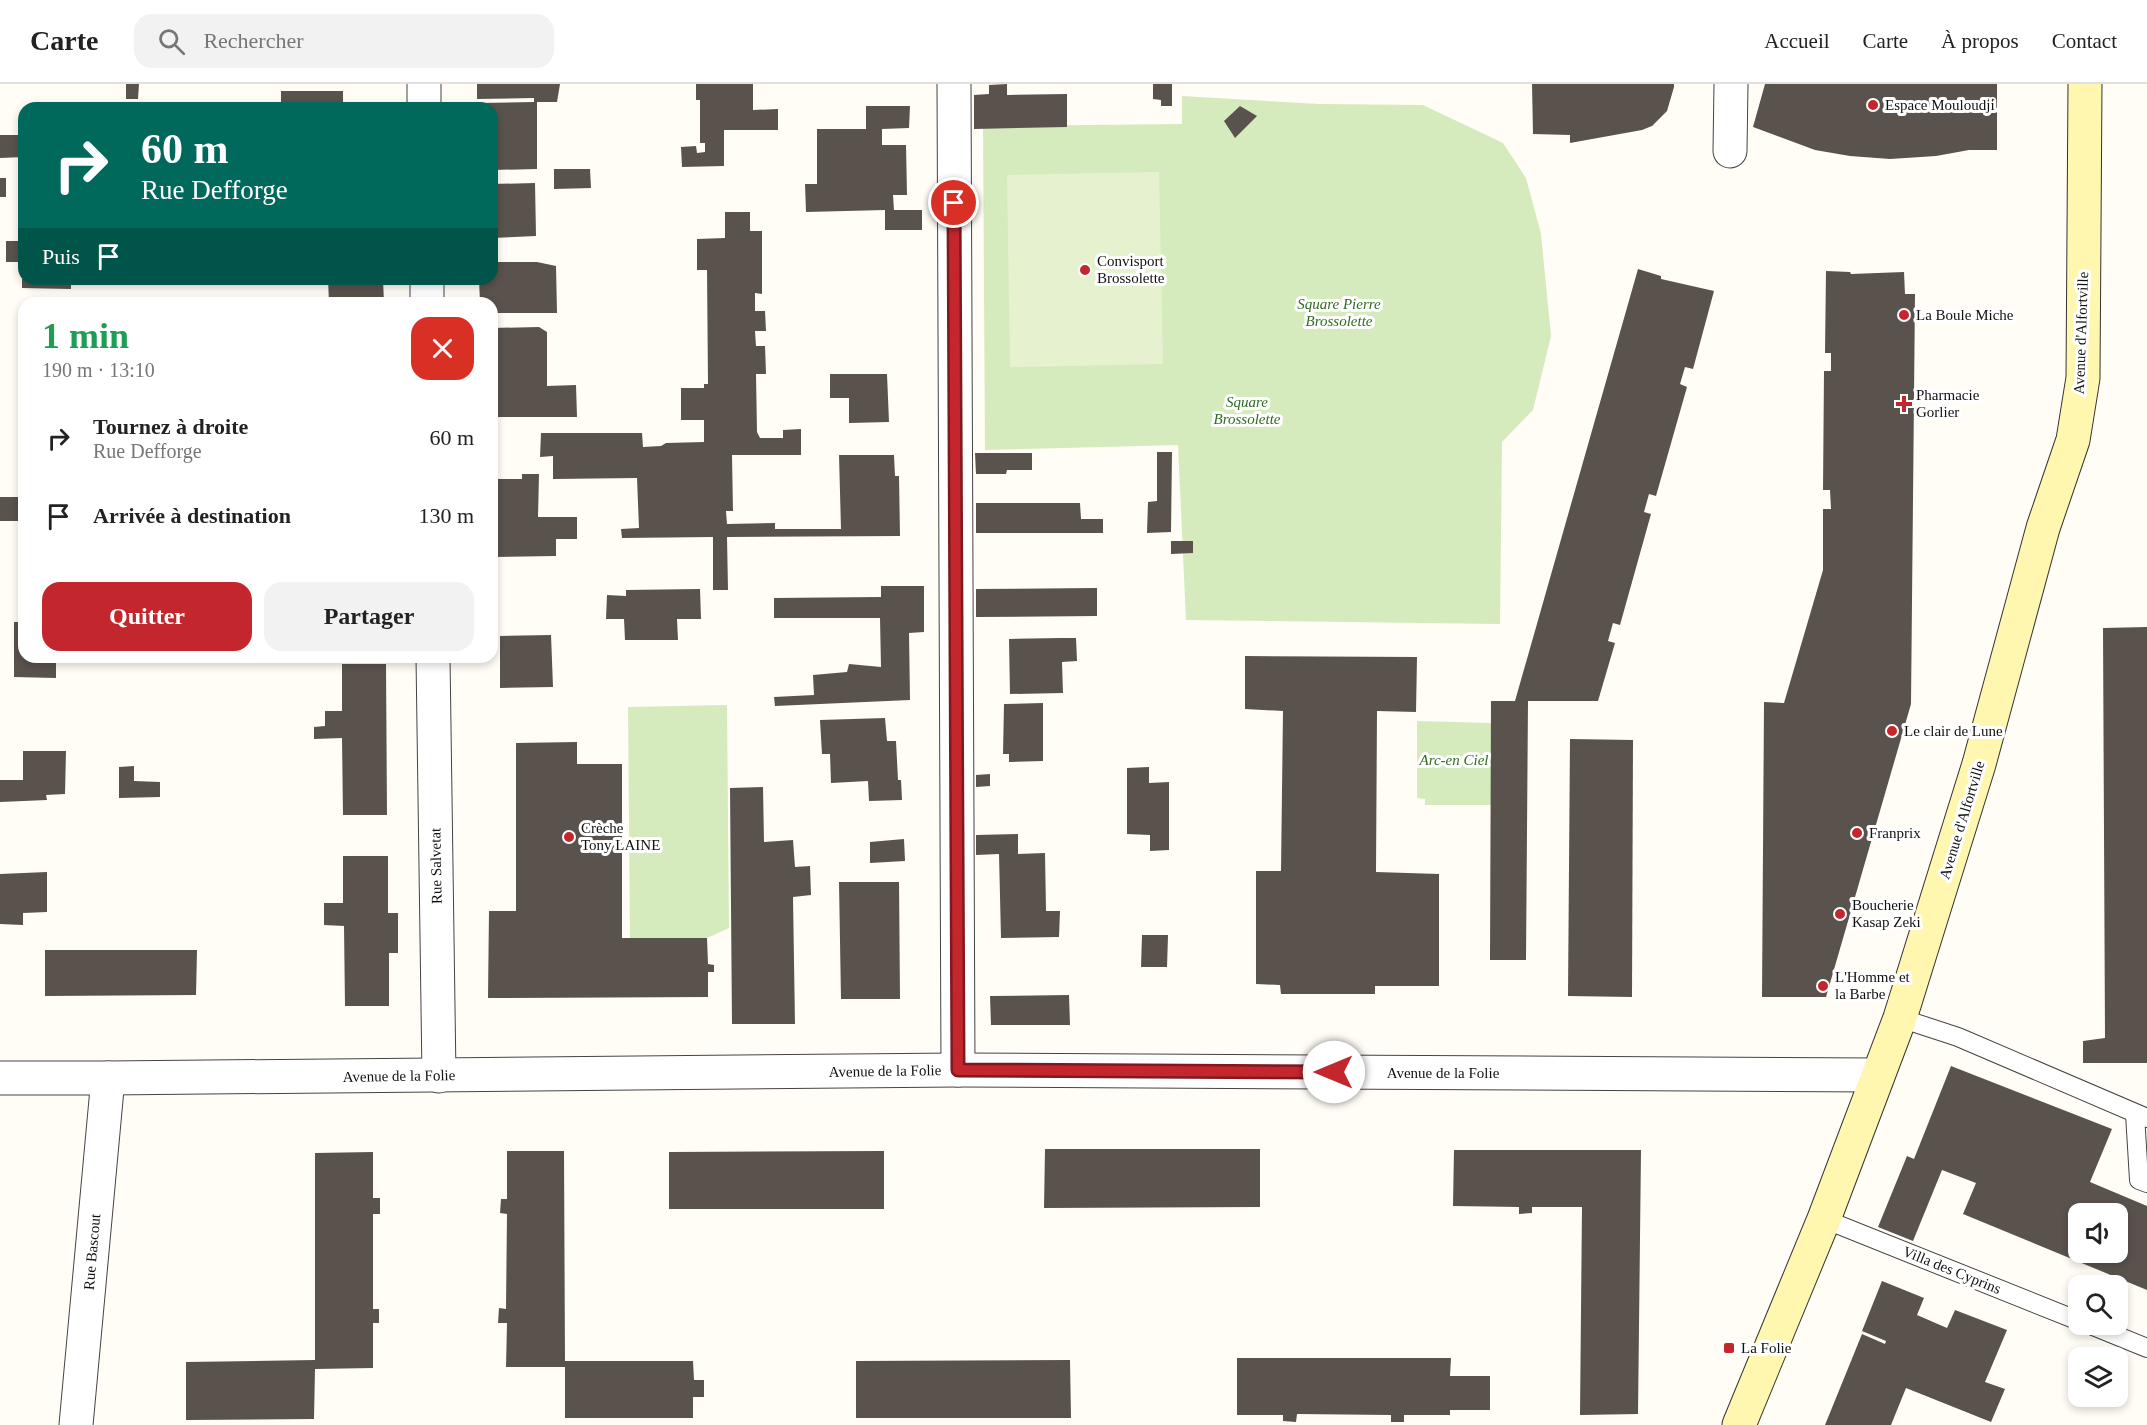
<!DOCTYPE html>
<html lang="fr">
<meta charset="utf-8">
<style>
body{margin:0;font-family:Georgia,serif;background:#f2f2f2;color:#222;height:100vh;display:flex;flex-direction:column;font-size:22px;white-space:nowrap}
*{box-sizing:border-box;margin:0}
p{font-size:20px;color:#767676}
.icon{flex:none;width:33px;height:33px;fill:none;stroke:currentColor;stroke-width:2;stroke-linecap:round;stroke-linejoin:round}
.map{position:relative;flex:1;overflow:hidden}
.drawer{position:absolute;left:18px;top:213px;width:480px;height:366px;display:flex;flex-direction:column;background:#fff;border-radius:18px;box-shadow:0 3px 9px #0003}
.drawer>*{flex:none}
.guide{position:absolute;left:18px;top:18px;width:480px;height:183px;border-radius:18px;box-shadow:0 3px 9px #0003;background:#00695c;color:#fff;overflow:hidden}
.fabs{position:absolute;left:2068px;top:1119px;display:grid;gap:12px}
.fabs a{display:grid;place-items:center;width:60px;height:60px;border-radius:12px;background:#fff;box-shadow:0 3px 9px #0003;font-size:30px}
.pin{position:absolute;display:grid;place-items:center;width:51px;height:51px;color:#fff;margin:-26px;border:3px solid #fff;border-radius:50%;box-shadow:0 2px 6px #0007}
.me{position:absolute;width:66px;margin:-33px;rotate:270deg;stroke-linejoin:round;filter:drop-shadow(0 0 4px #0008)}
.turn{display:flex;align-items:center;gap:21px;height:126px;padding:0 24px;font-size:27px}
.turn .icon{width:78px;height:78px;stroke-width:2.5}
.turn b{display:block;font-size:42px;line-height:51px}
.then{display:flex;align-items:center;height:57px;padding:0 24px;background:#0003;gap:12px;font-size:22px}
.round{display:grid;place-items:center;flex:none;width:63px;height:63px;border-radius:18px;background:#f2f2f2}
.summary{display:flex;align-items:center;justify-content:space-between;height:102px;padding:0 24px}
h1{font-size:36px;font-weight:700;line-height:45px;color:#1e9e55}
.cta{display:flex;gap:12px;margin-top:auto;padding:12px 24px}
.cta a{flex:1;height:69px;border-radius:18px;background:#c4262e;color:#fff;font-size:24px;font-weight:700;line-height:69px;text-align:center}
.cta a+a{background:#f2f2f2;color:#222}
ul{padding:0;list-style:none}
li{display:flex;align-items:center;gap:18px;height:78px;padding:0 24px}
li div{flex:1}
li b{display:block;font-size:22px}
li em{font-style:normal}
header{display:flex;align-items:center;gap:36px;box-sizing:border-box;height:84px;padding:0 30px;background:#fff;border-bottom:2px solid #e0e0e0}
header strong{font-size:28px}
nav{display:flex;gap:33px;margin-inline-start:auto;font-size:21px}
.search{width:420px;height:54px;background:#f2f2f2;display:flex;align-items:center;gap:15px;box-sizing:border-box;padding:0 21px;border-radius:18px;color:#767676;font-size:22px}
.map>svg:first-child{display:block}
.green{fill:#d5ebbd}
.pitch{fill:#e6f2cf}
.building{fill:#5a524d;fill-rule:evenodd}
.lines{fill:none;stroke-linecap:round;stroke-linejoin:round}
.service-casing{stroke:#444;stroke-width:20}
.minor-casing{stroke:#444;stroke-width:35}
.secondary-casing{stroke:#333;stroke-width:35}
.service{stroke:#fff;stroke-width:18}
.minor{stroke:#fff;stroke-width:33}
.secondary{stroke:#fff6b0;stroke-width:33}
.route-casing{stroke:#7f191e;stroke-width:15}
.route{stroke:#c4262e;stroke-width:10}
.poi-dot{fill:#c4262e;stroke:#fff;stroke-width:2}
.labels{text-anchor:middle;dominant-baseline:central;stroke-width:6;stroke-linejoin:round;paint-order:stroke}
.poi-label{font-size:15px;fill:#111;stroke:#fff;text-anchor:start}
.park-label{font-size:15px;font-style:italic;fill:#2f6b1f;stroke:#fff}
.street-label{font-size:15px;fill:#111;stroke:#fff}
</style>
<header>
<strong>Carte</strong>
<div class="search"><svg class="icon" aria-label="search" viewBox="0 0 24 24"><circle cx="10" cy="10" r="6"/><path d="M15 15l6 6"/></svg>Rechercher</div>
<nav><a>Accueil</a><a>Carte</a><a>À propos</a><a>Contact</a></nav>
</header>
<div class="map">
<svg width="2147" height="1341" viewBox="0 0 2147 1341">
<rect width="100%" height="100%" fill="#fffdf5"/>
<g class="green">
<polygon points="1182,12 1319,20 1423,21 1503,59 1526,94 1541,150 1551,252 1533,326 1502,358 1500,540 1186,536 1178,361 985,366 983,42 1182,40"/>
<polygon points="727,621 729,844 707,854 630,854 628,623"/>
<polygon points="1417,637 1491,639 1491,721 1425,721 1425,715 1417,714"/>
</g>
<polygon class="pitch" points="1159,88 1163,280 1010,283 1007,91"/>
<g class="building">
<polygon points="126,0 139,0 138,15 126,15"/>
<polygon points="477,0 560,0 557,18 537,18 537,85 492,86 492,24 480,24 480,19 534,18 534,14 477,15"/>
<polygon points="696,0 753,0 753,26 778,25 778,46 724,46 724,82 682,83 681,63 696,62 697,69 705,68 705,59 700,59 700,16 696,16"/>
<polygon points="1007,0 1007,11 1067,10 1067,43 974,45 974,11 989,10 989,1"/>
<polygon points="1153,0 1172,0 1172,22 1161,22 1161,16 1153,15"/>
<polygon points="1532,0 1674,0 1674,3 1667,27 1652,42 1642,46 1570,59 1570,51 1533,50"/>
<polygon points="1765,0 1997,0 1997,66 1969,66 1936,72 1890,75 1850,72 1815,66 1753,43"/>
<rect x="281" y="7" width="62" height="17"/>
<polygon points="866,22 910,22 909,44 882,45 882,61 906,61 907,111 893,111 894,126 922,126 922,146 885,146 885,126 806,128 805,100 817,100 817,45 866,45"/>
<polygon points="1240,22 1257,32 1235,54 1224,37"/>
<polygon points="0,51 24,51 24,73 0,74"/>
<polygon points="554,85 590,85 591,104 554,105"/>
<rect x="0" y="94" width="6" height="19"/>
<polygon points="535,99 536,152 492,154 492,100"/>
<polygon points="725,128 750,128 750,147 762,147 762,210 755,209 755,227 765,227 766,247 755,247 756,262 765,262 766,290 756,290 757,348 760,354 783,354 783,346 801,345 801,371 732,371 733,427 726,427 727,440 775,439 775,445 841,445 839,371 894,371 895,392 899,392 900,452 727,453 728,506 713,506 713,453 622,454 621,445 639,444 637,394 553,395 553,372 540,373 541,349 642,349 643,363 661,362 666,359 704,358 704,336 681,336 681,304 704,304 704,300 708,300 707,186 697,186 697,155 725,154"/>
<rect x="6" y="157" width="18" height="21"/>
<polygon points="492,178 537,178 556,182 557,229 492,229 492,219 480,219 479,195 492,195"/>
<polygon points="1638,185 1661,192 1661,195 1714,207 1693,285 1685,283 1680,300 1687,303 1656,412 1649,410 1644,428 1651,430 1620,541 1613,539 1608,557 1615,559 1598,617 1528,617 1526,876 1490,876 1491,617 1515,617"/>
<polygon points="1826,187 1850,188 1851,190 1904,188 1905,210 1915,210 1911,620 1826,913 1762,913 1764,618 1784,619 1823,486 1823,425 1831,425 1830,406 1823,406 1824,287 1831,287 1831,269 1825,269"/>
<polygon points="22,195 71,195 71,205 22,204"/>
<polygon points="328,195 383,195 384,219 329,219"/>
<polygon points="143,213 143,219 117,219 117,214"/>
<polygon points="262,213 262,219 243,219 243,214"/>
<polygon points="277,213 310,213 311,219 278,219"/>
<polygon points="539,243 547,248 547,302 576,301 577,333 495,333 495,302 492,302 492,244"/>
<polygon points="830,290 887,290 889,338 849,339 849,314 830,314"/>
<polygon points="1157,368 1172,368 1171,448 1147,449 1148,418 1157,417"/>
<polygon points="975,369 1032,369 1032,386 1007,386 1006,390 976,390"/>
<polygon points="522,390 539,390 538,433 577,433 577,455 556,455 556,472 493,473 492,395 522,395"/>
<rect x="0" y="413" width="24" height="24"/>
<polygon points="976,419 1080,419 1081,435 1103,435 1103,449 976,449"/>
<polygon points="1171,457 1193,457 1193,469 1171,470"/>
<polygon points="881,502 924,502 924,548 909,549 910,616 775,622 774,613 814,611 813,591 847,588 849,580 881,583 880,534 774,534 774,514 881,513"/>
<polygon points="1097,504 1097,532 976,533 976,505"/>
<polygon points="700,505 701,535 677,535 678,556 625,556 624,535 606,535 607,511 626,512 626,506"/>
<polygon points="14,538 24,538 24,573 56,573 56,594 14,593"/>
<polygon points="2147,543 2147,979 2083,979 2083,957 2105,954 2103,544"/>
<polygon points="551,551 553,603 500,604 500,552"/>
<polygon points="1061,554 1076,554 1077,577 1062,578 1063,609 1010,610 1009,555"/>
<polygon points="1245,572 1417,573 1416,628 1377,627 1376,788 1439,790 1439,902 1375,902 1375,910 1281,910 1280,901 1256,900 1256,787 1281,787 1283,627 1245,625"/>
<polygon points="342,580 386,580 387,731 343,731 342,654 314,655 314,643 325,642 325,627 342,627"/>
<polygon points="1043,619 1043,677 1009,678 1009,670 1003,670 1004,620"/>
<polygon points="885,634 887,657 896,657 898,696 901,696 902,716 869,717 868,697 831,699 830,670 822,670 820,636"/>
<polygon points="1570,655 1633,656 1632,913 1568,912"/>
<polygon points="577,658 577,680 622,680 622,854 707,854 708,880 714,881 714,888 708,888 708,913 488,914 489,827 516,827 516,659"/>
<polygon points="23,667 66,667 65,710 46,711 47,716 0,718 0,696 23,696"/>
<polygon points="134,682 134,697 160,698 160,713 119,714 119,683"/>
<polygon points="1149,683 1149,699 1169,698 1169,766 1150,767 1150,751 1127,750 1127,684"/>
<polygon points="990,690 990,702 976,703 976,691"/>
<polygon points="763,703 764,758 793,756 795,783 810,782 811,811 793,813 795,940 732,940 730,704"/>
<polygon points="1018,750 1018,770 1045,769 1046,827 1060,827 1059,853 1001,854 999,770 976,771 976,751"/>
<polygon points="904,755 905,777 870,779 870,758"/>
<polygon points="343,772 388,772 388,829 398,829 398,869 389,869 389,922 345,922 344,842 324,841 324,819 343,819"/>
<polygon points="47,788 47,828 23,829 23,841 0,840 0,790"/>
<polygon points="839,798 899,798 900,915 841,915"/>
<polygon points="1142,851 1168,851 1167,883 1141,883"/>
<polygon points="45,866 197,866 196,911 45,912"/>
<polygon points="1069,911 1070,941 991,941 990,912"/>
<path d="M1951,982L2112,1045L2090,1098L2147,1122V1206L1963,1130L1976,1099L1942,1086L1913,1157L1878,1143L1907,1072L1914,1075ZM2079,1130H2118V1168H2079Z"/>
<polygon points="1045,1065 1260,1065 1260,1123 1044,1124"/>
<polygon points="1454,1066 1641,1066 1638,1330 1580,1331 1582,1123 1532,1123 1532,1129 1519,1130 1519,1123 1453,1122"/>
<polygon points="507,1067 564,1067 565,1277 693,1277 694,1296 704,1296 704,1313 693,1313 693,1334 565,1334 565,1283 506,1283 507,1239 498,1239 499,1224 506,1225 507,1130 500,1129 501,1115 507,1115"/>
<polygon points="884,1067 884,1125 669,1125 669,1068"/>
<polygon points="373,1068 373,1114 380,1114 380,1130 373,1130 373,1225 379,1225 379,1239 373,1239 373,1284 315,1285 314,1335 186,1336 186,1278 315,1276 315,1069"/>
<polygon points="1882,1197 1924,1214 1917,1231 1947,1244 1955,1226 2007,1246 1985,1298 2005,1305 1991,1338 1906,1304 1891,1341 1825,1341 1862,1250 1885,1260 1886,1257 1862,1247"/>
<polygon points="1237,1274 1451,1274 1450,1292 1490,1292 1490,1326 1450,1326 1450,1331 1404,1331 1404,1338 1391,1338 1391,1331 1297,1330 1296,1338 1283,1337 1283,1331 1237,1331"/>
<polygon points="1070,1276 1071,1334 856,1334 856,1277"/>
</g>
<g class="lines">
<g class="service-casing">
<g id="service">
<polyline points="1900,934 1958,953 2147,1034"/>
<polyline points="2135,1030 2139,1096 2147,1099"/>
<polyline points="1824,1135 2079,1237"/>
<polyline points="2088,1240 2147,1264"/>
</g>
</g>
<g class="minor-casing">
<g id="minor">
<polyline points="424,0 424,24"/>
<polyline points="954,0 958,986"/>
<polyline points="1730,67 1731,0"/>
<polyline points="427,195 427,219"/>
<polyline points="433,573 439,992"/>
<polyline points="0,994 108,994 958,986 1878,991"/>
<polyline points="76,1341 108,994"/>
</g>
</g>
<g class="secondary-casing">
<polyline id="secondary" points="1739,1341 1824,1135 1900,934 1979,680 2043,444 2073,356 2083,294 2085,0"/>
</g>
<use href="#service" class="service"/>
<use href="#minor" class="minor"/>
<use href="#secondary" class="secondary"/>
</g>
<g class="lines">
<g class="route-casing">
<polyline id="route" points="954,119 958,986 1334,988"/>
</g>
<use href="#route" class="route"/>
</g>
<g class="poi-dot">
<circle cx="1873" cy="21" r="6"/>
<circle cx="1085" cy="186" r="6"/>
<circle cx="1904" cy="231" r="6"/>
<path d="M1901 311h6v6h6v6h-6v6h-6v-6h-6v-6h6z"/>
<circle cx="1892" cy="647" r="6"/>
<circle cx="1857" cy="749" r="6"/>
<circle cx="569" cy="753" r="6"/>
<circle cx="1840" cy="830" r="6"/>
<circle cx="1823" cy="902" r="6"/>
<rect x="1723" y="1258" width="12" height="12" rx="3"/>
</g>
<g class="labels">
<g class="poi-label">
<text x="1885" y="21">Espace Mouloudji</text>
<text x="1097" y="177">Convisport<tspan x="1097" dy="17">Brossolette</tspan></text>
<text x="1916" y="231">La Boule Miche</text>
<text x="1916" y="311">Pharmacie<tspan x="1916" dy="17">Gorlier</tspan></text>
<text x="1904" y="647">Le clair de Lune</text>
<text x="581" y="744">Crèche<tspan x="581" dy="17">Tony LAINE</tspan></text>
<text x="1869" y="749">Franprix</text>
<text x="1852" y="821">Boucherie<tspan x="1852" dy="17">Kasap Zeki</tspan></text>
<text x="1835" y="893">L'Homme et<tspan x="1835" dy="17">la Barbe</tspan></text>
<text x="1741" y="1264">La Folie</text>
</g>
<g class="park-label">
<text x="1339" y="220">Square Pierre<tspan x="1339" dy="17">Brossolette</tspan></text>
<text x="1247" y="318">Square<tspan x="1247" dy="17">Brossolette</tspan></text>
<text x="1454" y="676">Arc-en Ciel</text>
</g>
<g class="street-label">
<text transform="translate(2081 249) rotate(-88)">Avenue d'Alfortville</text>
<text transform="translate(1962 736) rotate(-73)">Avenue d'Alfortville</text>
<text transform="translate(436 782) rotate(-91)">Rue Salvetat</text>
<text transform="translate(885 987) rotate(-1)">Avenue de la Folie</text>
<text x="1443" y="989">Avenue de la Folie</text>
<text transform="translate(399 992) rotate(-1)">Avenue de la Folie</text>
<text transform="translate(92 1168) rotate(-85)">Rue Bascout</text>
<text transform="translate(1952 1186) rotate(22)">Villa des Cyprins</text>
</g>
</g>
</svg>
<div class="fabs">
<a><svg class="icon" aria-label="sound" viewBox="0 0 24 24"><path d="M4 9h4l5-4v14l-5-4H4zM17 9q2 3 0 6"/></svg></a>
<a><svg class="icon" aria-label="search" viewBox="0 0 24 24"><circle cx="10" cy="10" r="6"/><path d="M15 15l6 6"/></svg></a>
<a><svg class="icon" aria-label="layers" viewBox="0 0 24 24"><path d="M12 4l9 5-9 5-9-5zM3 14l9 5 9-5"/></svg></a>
</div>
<div class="pin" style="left:954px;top:119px;background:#d93025"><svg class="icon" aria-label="arrive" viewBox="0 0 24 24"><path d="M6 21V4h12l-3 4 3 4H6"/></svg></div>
<svg class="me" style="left:1334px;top:988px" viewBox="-20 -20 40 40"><circle r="19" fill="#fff"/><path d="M0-13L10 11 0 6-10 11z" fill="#c4262e"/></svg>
<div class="guide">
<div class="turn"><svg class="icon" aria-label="right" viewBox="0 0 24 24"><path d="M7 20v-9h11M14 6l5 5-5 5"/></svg><div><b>60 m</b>Rue Defforge</div></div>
<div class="then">Puis<svg class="icon" aria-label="arrive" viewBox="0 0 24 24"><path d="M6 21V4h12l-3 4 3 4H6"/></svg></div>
</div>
<section class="drawer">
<div class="summary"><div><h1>1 min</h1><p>190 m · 13:10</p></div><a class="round" style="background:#d93025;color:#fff"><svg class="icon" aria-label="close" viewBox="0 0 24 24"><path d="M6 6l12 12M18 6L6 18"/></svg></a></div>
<ul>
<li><svg class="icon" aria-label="right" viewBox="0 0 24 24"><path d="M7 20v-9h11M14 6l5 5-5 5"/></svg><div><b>Tournez à droite</b><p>Rue Defforge</p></div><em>60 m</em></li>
<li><svg class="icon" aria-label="arrive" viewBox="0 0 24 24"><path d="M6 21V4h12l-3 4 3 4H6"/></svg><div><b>Arrivée à destination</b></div><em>130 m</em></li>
</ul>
<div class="cta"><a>Quitter</a><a>Partager</a></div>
</section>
</div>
